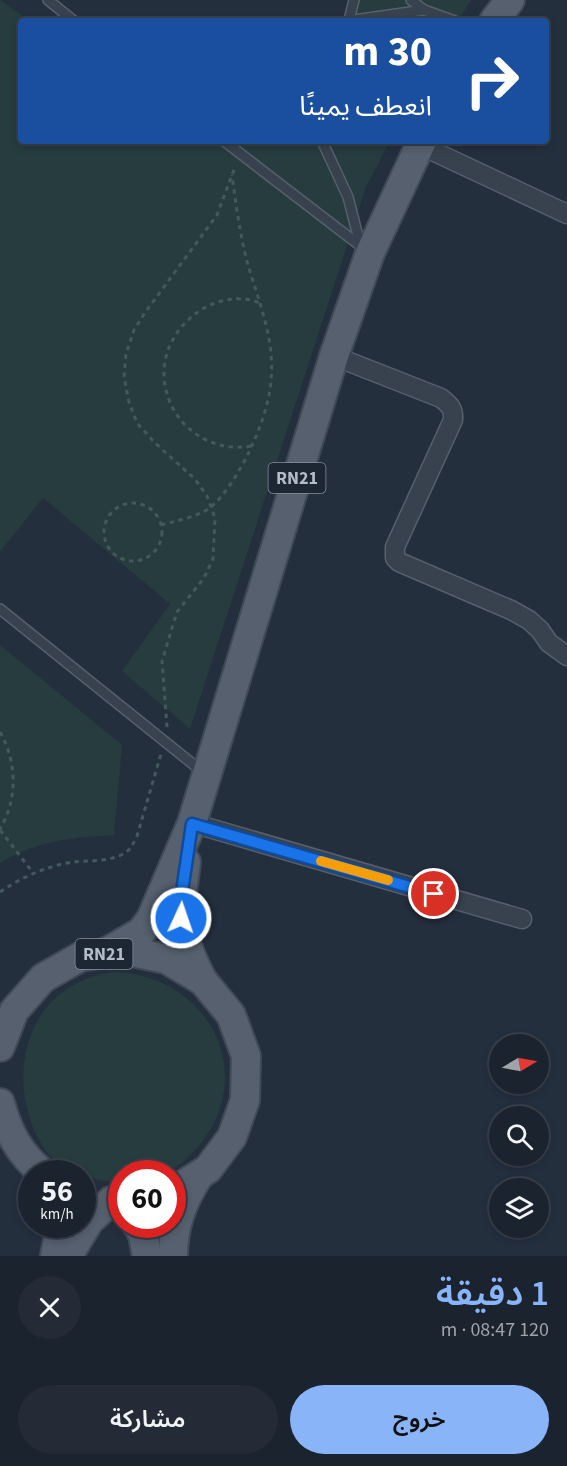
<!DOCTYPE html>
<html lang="ar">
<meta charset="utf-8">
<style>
body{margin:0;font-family:"Source Sans 3","Noto Sans Arabic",sans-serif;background:#242b36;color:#f1f3f6;direction:rtl;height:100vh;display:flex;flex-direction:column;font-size:22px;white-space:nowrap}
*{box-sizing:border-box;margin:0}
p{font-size:20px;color:#a0a4aa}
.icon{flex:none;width:33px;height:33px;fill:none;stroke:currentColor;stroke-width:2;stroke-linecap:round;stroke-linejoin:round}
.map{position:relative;height:1256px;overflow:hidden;direction:ltr}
.drawer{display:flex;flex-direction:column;background:#1b232e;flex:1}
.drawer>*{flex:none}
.top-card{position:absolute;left:18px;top:18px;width:531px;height:126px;border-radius:6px;box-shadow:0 3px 9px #0003,0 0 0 2px #39404a;direction:rtl;background:#1a4fa0;color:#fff;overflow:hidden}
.needle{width:39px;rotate:80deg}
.fabs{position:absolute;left:489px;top:1034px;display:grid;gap:12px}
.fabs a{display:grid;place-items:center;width:60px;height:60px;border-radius:50%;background:#1b232e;box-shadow:0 3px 9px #0003,0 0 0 2px #39404a;font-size:30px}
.speed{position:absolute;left:18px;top:1160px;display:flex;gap:12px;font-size:30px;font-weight:700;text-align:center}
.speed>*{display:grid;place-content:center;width:78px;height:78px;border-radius:50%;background:#1b232e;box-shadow:0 3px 9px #0003,0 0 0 2px #39404a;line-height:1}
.speed small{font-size:15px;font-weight:400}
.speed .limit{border:9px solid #d22;background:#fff;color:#111}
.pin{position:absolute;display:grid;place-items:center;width:51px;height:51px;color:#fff;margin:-26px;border:3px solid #fff;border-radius:50%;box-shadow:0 2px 6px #0007}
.me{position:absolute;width:66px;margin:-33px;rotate:3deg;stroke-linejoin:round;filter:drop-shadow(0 0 4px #0008)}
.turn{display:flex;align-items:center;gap:21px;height:126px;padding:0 18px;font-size:27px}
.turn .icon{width:78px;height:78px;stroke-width:2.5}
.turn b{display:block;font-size:42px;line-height:51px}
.round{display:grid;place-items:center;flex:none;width:63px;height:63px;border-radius:32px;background:#242b36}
.overview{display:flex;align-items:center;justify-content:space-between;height:102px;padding:0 18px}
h1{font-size:36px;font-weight:600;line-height:45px;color:#8ab4f8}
.button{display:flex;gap:12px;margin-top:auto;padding:12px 18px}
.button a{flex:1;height:69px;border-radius:36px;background:#8ab4f8;color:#111;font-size:24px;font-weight:600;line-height:69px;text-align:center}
.button a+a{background:#242b36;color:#f1f3f6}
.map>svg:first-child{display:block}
.green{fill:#263c3f}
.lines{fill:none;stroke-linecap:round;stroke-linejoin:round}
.service-casing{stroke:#565f6c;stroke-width:12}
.minor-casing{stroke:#565f6c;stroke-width:21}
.primary-casing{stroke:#414a57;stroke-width:32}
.path{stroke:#44595c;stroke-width:3;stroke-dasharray:4.5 4.5;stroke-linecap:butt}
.service{stroke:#38414e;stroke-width:9}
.minor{stroke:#38414e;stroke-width:18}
.primary{stroke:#56606e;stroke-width:28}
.route-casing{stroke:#114b97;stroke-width:15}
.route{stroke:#1a73e8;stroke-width:10}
.slow{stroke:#f59e0b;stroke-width:10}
.labels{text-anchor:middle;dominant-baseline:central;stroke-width:6;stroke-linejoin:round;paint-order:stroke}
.shield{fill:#1d2633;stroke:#878f9c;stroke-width:1.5}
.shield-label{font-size:18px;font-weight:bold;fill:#b4bcc9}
</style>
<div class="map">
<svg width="567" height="1256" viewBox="0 0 567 1256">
<rect width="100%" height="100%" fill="#242f3e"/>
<g class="green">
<polygon points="0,0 29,21 21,21 21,141 390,141 366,187 190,729 122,671 170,604 43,498 0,552"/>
<polygon points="359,0 471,0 458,21 350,21"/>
<path d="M0,645L122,745L114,835C73,837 36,841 0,863Z"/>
<path d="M115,972C205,975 258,1068 202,1142C192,1154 178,1169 163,1173C151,1176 134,1173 122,1173L121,1182L105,1181L83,1176L82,1173C70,1173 56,1162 47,1153C0,1085 23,982 115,972Z"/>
</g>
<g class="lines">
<g class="service-casing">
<g id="service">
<polyline points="48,0 74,21"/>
<polyline points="411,0 424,10 455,21"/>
<polyline points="349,20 354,0"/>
<polyline points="347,21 424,10"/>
<polyline points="224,141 367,251"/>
<polyline points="322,141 348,197 361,248"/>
<polyline points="0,609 204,773"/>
</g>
</g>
<g class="minor-casing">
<g id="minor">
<polyline points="420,145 567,214"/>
<path d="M334,356L441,398C450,405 454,409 453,420L395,547V558L399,562L511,610L529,620L540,630L549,643L567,656"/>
<polyline points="192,823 522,919"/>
</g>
</g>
<g class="primary-casing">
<g id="primary">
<polyline points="494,21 510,0"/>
<path d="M186,862C179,915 177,933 203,981"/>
<polyline points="105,953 141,932 151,919 192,823 334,356 370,253 422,141"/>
<polyline points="0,1047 14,1011 43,978 80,957 123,950 166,959 203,981 231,1015 246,1056 245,1100 232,1137 208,1169 172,1192"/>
<path d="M0,1103C8,1132 19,1154 43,1173"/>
<polyline points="137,1224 143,1235 147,1256"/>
<polyline points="55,1256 61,1224"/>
<polyline points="68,1256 89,1221 111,1201"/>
<path d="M173,1256C173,1226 182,1202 198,1177"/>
</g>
</g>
<g class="path">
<path d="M251,446C207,454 166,421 164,376C162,334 202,296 243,299C249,299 256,302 261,303"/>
<circle cx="133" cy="532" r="29"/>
<path d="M161,525C175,521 202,516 212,506C226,494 240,470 248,454C259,431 269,406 271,380C275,340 259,302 248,265C240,235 236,205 232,175"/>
<polyline points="167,727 162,661 177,612 204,578 213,559 215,518 207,496 195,479 155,443 137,423 129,402 124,377 126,354 134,330 144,314 217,215 235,167"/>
<path d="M0,732C17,762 18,799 0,829"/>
<polyline points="0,830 34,874"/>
<path d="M0,892C22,877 47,866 73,862C89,860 109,862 123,854C131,850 133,844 137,836L161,754"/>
</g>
<use href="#service" class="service"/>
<use href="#minor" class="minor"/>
<use href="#primary" class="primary"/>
</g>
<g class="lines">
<g class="route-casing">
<polyline id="route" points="181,918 180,905 192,824 434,894"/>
</g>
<use href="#route" class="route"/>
<polyline class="slow" points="321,861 388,880"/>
</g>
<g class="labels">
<g class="shield">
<rect x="268.5" y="463" width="57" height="30" rx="4.5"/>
<rect x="75.5" y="939" width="57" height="30" rx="4.5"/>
</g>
<g class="shield-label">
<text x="297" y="478">RN21</text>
<text x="104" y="954">RN21</text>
</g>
</g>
</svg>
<div class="fabs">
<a><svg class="needle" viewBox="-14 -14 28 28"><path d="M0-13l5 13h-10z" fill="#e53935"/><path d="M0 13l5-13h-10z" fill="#a0a4aa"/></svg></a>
<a><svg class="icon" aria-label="search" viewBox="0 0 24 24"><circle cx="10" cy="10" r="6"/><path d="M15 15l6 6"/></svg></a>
<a><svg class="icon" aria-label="layers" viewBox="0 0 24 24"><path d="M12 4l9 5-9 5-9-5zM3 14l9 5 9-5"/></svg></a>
</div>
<div class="speed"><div>56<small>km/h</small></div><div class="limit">60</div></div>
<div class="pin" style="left:434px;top:894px;background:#d93025"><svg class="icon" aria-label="arrive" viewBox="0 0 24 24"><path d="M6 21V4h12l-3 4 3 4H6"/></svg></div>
<svg class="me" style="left:181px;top:918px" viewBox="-20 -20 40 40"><circle r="17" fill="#1a73e8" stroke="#fff" stroke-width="3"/><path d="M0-11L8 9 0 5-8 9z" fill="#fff"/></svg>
<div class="top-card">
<div class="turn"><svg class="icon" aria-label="right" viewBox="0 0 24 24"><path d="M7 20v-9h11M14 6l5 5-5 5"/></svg><div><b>30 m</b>انعطف يمينًا</div></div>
</div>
</div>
<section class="drawer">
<div class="overview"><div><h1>1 دقيقة</h1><p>120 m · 08:47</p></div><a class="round"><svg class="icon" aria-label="close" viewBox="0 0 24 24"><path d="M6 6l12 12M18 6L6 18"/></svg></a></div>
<div class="button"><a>خروج</a><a>مشاركة</a></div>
</section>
